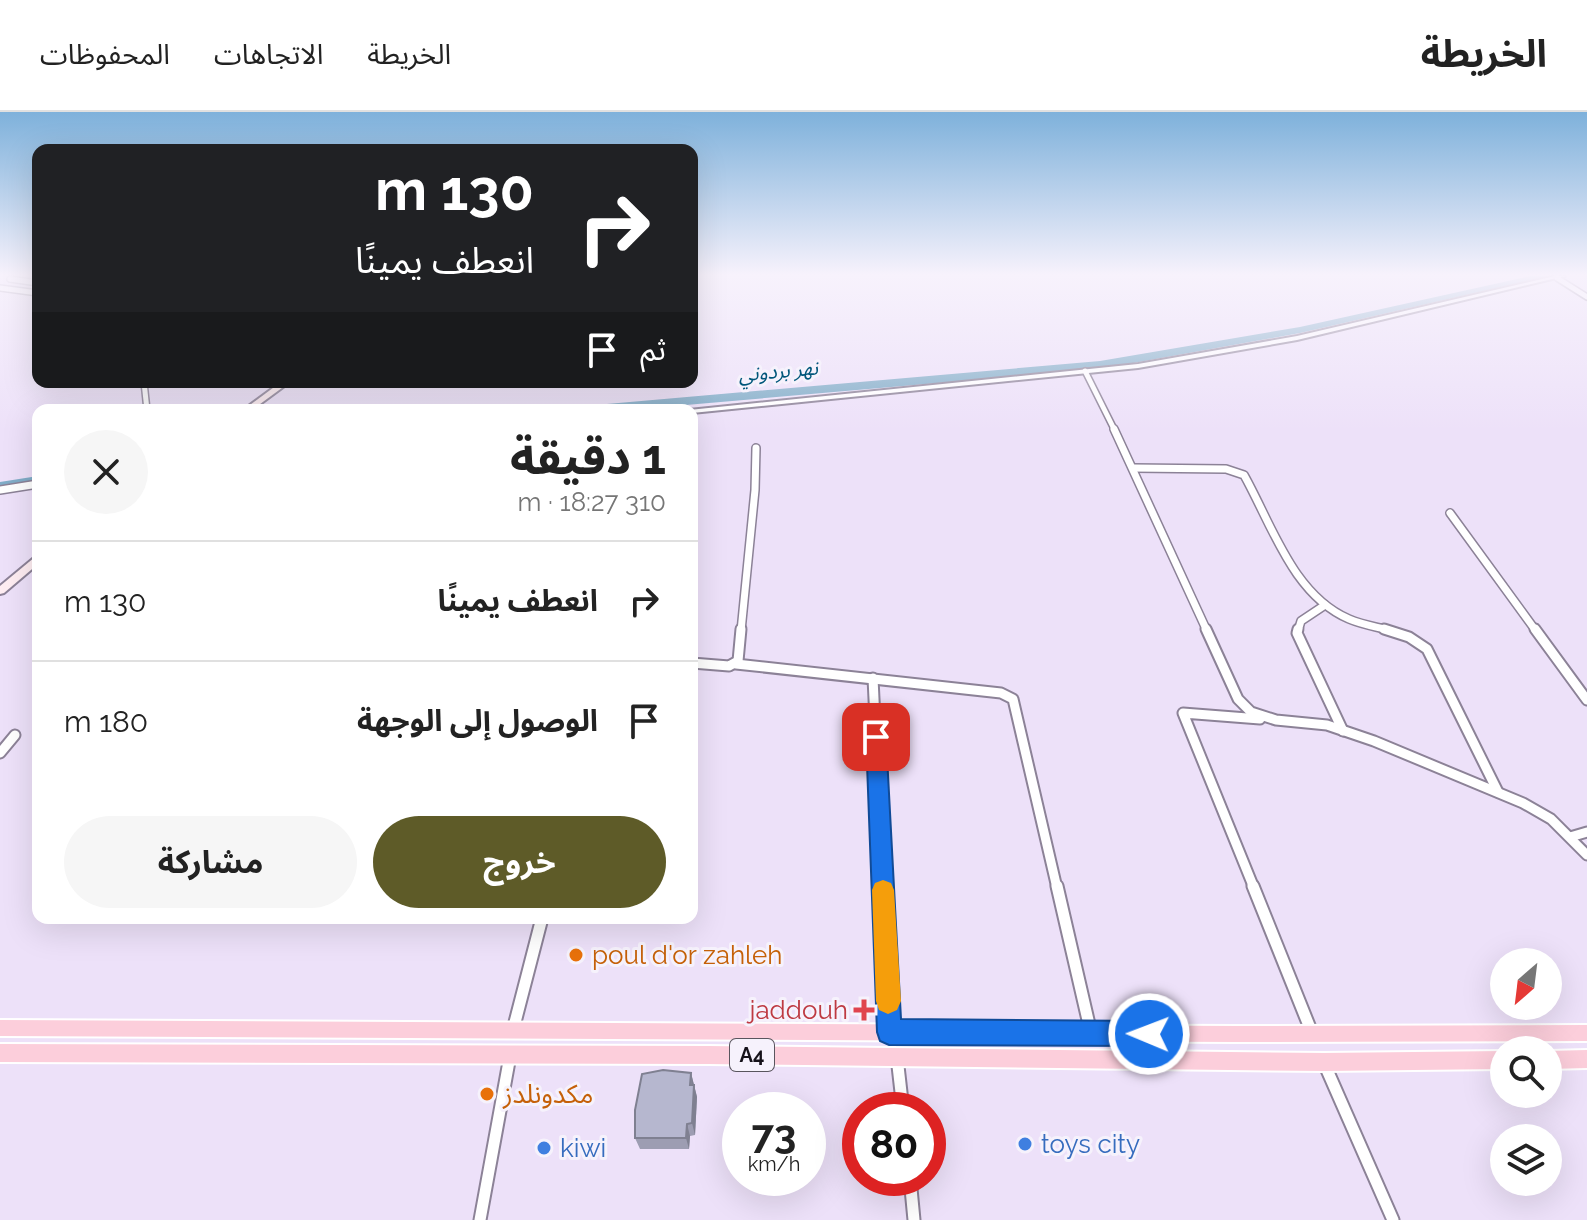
<!DOCTYPE html>
<html lang="ar">
<meta charset="utf-8">
<style>
body{margin:0;font-family:Raleway,"Noto Sans Arabic",sans-serif;background:#f6f6f6;color:#222;direction:rtl;height:100vh;display:flex;flex-direction:column;font-size:30px;white-space:nowrap}
*{box-sizing:border-box;margin:0}
p{font-size:26px;color:#767676}
.icon{flex:none;width:44px;height:44px;fill:none;stroke:currentColor;stroke-width:2;stroke-linecap:round;stroke-linejoin:round}
.map{position:relative;flex:1;overflow:hidden;direction:ltr}
.details{position:absolute;left:32px;top:292px;width:666px;height:520px;display:flex;flex-direction:column;background:#fff;border-radius:16px;box-shadow:0 8px 32px #0002;direction:rtl}
.details>*{flex:none}
.top-card{position:absolute;left:32px;top:32px;width:666px;height:244px;border-radius:16px;box-shadow:0 8px 32px #0002;direction:rtl;background:#202124;color:#fff;overflow:hidden}
.needle{width:52px;rotate:208deg}
.tools{position:absolute;left:1490px;top:836px;display:grid;gap:16px}
.tools a{display:grid;place-items:center;width:72px;height:72px;border-radius:50%;background:#fff;box-shadow:0 8px 32px #0002;font-size:40px}
.speed{position:absolute;left:722px;top:980px;display:flex;gap:16px;font-size:40px;font-weight:700;text-align:center}
.speed>*{display:grid;place-content:center;width:104px;height:104px;border-radius:50%;background:#fff;box-shadow:0 8px 32px #0002;line-height:1}
.speed small{font-size:20px;font-weight:400}
.speed .limit{border:12px solid #d22;background:#fff;color:#111}
.pin{position:absolute;display:grid;place-items:center;width:68px;height:68px;color:#fff;margin:-34px;border-radius:16px;box-shadow:0 4px 12px #0006}
.me{position:absolute;width:88px;margin:-44px;rotate:271deg;stroke-linejoin:round;filter:drop-shadow(0 0 6px #0008)}
.turn{display:flex;align-items:center;gap:28px;height:168px;padding:0 32px;font-size:36px}
.turn .icon{width:104px;height:104px;stroke-width:2.5}
.turn b{display:block;font-size:56px;line-height:68px}
.then{display:flex;align-items:center;height:76px;padding:0 32px;background:#0003;gap:16px;font-size:30px}
.round{display:grid;place-items:center;flex:none;width:84px;height:84px;border-radius:42px;background:#f6f6f6}
.overview{display:flex;align-items:center;justify-content:space-between;height:136px;padding:0 32px}
h1{font-size:48px;font-weight:700;line-height:60px}
.action{display:flex;gap:16px;margin-top:auto;padding:16px 32px}
.action a{flex:1;height:92px;border-radius:48px;background:#5e5b28;color:#fff;font-size:32px;font-weight:700;line-height:92px;text-align:center}
.action a+a{background:#f6f6f6;color:#222}
ul{padding:0;list-style:none}
li{display:flex;align-items:center;gap:24px;height:120px;padding:0 32px;border-top:2px solid #e0e0e0}
li div{flex:1}
li b{display:block;font-size:30px}
li em{font-style:normal}
header{display:flex;align-items:center;gap:48px;box-sizing:border-box;height:112px;padding:0 40px;background:#fff;border-bottom:2px solid #e0e0e0}
header strong{font-size:38px}
nav{display:flex;gap:44px;margin-inline-start:auto;font-size:28px}
.map>svg:first-child{display:block}
.lines{fill:none;stroke-linecap:round;stroke-linejoin:round}
.river{fill:#80acc7;fill-rule:evenodd}
.minor-far3-casing{stroke:#8c8297;stroke-width:8}
.minor-far2-casing{stroke:#8c8297;stroke-width:10}
.minor-far1-casing{stroke:#8c8297;stroke-width:13}
.minor-casing{stroke:#8c8297;stroke-width:15}
.tertiary-casing{stroke:#8c8297;stroke-width:4}
.secondary-casing{stroke:#8c8297;stroke-width:4}
.trunk-casing{stroke:#fff;stroke-width:4}
.minor-far3{stroke:#fff;stroke-width:5}
.minor-far2{stroke:#fff;stroke-width:7}
.minor-far1{stroke:#fff;stroke-width:9}
.minor{stroke:#fff;stroke-width:11}
.tertiary{fill:#fff;fill-rule:evenodd}
.secondary{fill:#feedf2;fill-rule:evenodd}
.trunk{fill:#fccedb;fill-rule:evenodd}
.wall{fill:#9d9db2}
.shaded-wall{fill:#7f8091}
.building{fill:#b6b7cf;stroke:#7f8091;stroke-width:2}
.route{fill:#1a73e8;stroke:#114b97;stroke-width:2}
.slow{fill:#f59e0b}
.food-dot{fill:#e8710a;stroke:#f6f2fc;stroke-width:3}
.health-dot{fill:#e0444e;stroke:#f6f2fc;stroke-width:3}
.shop-dot{fill:#3f7fe0;stroke:#f6f2fc;stroke-width:3}
.labels{text-anchor:middle;dominant-baseline:central;stroke-width:6;stroke-linejoin:round;paint-order:stroke}
.far-water-label{font-size:20px;font-style:italic;fill:#00567a;stroke:#f6f2fc}
.shield{fill:#f6f2fc;stroke:#59555e;stroke-width:2}
.shield-label{font-size:20px;font-weight:bold;fill:#16121a}
.near-food-label{font-size:26px;fill:#c56008;stroke:#f6f2fc;text-anchor:start}
.near-health-label{font-size:26px;fill:#be3a42;stroke:#f6f2fc;text-anchor:end}
.near-shop-label{font-size:26px;fill:#366cbe;stroke:#f6f2fc;text-anchor:start}
</style>
<header>
<strong>الخريطة</strong>
<nav><a>الخريطة</a><a>الاتجاهات</a><a>المحفوظات</a></nav>
</header>
<div class="map">
<svg width="1587" height="1108" viewBox="0 0 1587 1108">
<rect width="100%" height="100%" fill="#ede1f9"/>
<g class="lines">
<g class="river">
<polygon points="1530,164 1549,164 1300,221 1100,257 628,298 578,298 584,294 1100,249 1300,215"/>
<polygon points="38,364 38,372 0,378 0,370"/>
</g>
<g class="minor-far3-casing">
<g id="minor-far3">
<polyline points="1557,166 1587,185"/>
<polyline points="10,167 38,171"/>
<polyline points="0,176 38,181"/>
<polyline points="1085,259 1115,319"/>
<polyline points="144,270 147,298"/>
</g>
</g>
<g class="minor-far2-casing">
<g id="minor-far2">
<polyline points="1114,317 1207,519"/>
<path d="M1133,356L1226,357L1244,363C1272,413 1293,483 1349,507C1363,513 1378,515 1392,519"/>
<polyline points="0,378 38,372"/>
<polyline points="1450,401 1536,519"/>
<polyline points="741,519 755,378 756,336"/>
<polyline points="1298,519 1301,509 1325,493"/>
</g>
</g>
<g class="minor-far1-casing">
<g id="minor-far1">
<polyline points="1206,517 1238,587 1251,600 1276,608 1327,613 1374,629 1523,691 1551,707 1587,743"/>
<polyline points="1298,517 1297,521 1343,619"/>
<polyline points="1384,517 1409,525 1427,537 1498,680"/>
<polyline points="1535,517 1587,588"/>
<polyline points="692,551 729,554 738,549 741,517"/>
<polyline points="736,552 1001,581 1013,587 1057,776"/>
<polyline points="873,566 883,776"/>
<polyline points="0,641 15,623"/>
<polyline points="1570,725 1587,720"/>
<polyline points="1254,776 1183,601 1260,607"/>
</g>
</g>
<g class="minor-casing">
<g id="minor">
<polyline points="882,774 889,920"/>
<polyline points="1057,774 1091,921"/>
<polyline points="1253,774 1312,921"/>
<polyline points="513,918 542,806"/>
<polyline points="897,945 903,998"/>
<polyline points="1324,951 1393,1108"/>
<polyline points="910,1066 914,1108"/>
<polyline points="480,1108 510,944"/>
</g>
</g>
<g class="tertiary-casing">
<polygon id="tertiary" points="1555,164 1565,164 1297,228 1138,256 692,301 692,298 689,298 1138,252 1297,224"/>
</g>
<g class="secondary-casing">
<g id="secondary">
<polygon points="281,270 290,270 252,298 243,298"/>
<polygon points="38,444 38,452 4,481 0,482 0,474 35,445"/>
</g>
</g>
<g class="trunk-casing">
<g id="trunk">
<polygon points="0,908 1236,914 1587,913 1587,929 1236,930 0,924"/>
<polygon points="0,932 708,934 1324,941 1504,939 1504,957 1324,959 708,952 0,950"/>
<polygon points="1587,938 1587,956 1548,957 1548,939"/>
</g>
</g>
<use href="#minor-far3" class="minor-far3"/>
<use href="#minor-far2" class="minor-far2"/>
<use href="#minor-far1" class="minor-far1"/>
<use href="#minor" class="minor"/>
<use href="#tertiary" class="tertiary"/>
<use href="#secondary" class="secondary"/>
<use href="#trunk" class="trunk"/>
</g>
<polygon class="wall" points="691,961 697,985 695,1023 690,1024 689,1037 640,1037 635,1026"/>
<g class="shaded-wall">
<polygon points="691,961 697,985 695,1023 692,1011"/>
<polygon points="687,1012 690,1024 689,1037 686,1026"/>
</g>
<polygon class="building" points="663,958 691,961 690,973 694,973 692,1011 687,1012 686,1026 635,1026 635,998 642,962"/>
<linearGradient id="sky" x2="0" y2="1"><stop stop-color="#7eb1db"/><stop offset="0.51" stop-color="#f7f2fc"/><stop offset="1" stop-color="#f7f2fc" stop-opacity="0"/></linearGradient>
<rect width="1587" height="319" fill="url(#sky)"/>
<polygon class="route" points="876,617 883,619 886,625 901,907 1149,909 1158,913 1162,922 1158,931 1149,934 889,933 880,929 877,920 866,625 869,619"/>
<polygon class="slow" points="883,768 891,771 894,778 901,889 897,898 888,902 879,898 876,889 872,778 875,771"/>
<g class="food-dot">
<circle cx="576" cy="843" r="8"/>
<circle cx="487" cy="982" r="8"/>
</g>
<path class="health-dot" d="M860 886h8v8h8v8h-8v8h-8v-8h-8v-8h8z"/>
<g class="shop-dot">
<circle cx="1025" cy="1032" r="8"/>
<circle cx="544" cy="1036" r="8"/>
</g>
<g class="labels">
<g class="far-water-label">
<text transform="translate(778 259) rotate(-5)">نهر بردوني</text>
</g>
<rect class="shield" x="730" y="927" width="44" height="32" rx="6"/>
<g class="shield-label">
<text x="752" y="943">A4</text>
</g>
<g class="near-food-label">
<text x="592" y="843">poul d'or zahleh</text>
<text x="503" y="982">مكدونلدز</text>
</g>
<g class="near-health-label">
<text x="848" y="898">jaddouh</text>
</g>
<g class="near-shop-label">
<text x="1041" y="1032">toys city</text>
<text x="560" y="1036">kiwi</text>
</g>
</g>
</svg>
<div class="tools">
<a><svg class="needle" viewBox="-14 -14 28 28"><path d="M0-13l5 13h-10z" fill="#e53935"/><path d="M0 13l5-13h-10z" fill="#767676"/></svg></a>
<a><svg class="icon" aria-label="search" viewBox="0 0 24 24"><circle cx="10" cy="10" r="6"/><path d="M15 15l6 6"/></svg></a>
<a><svg class="icon" aria-label="layers" viewBox="0 0 24 24"><path d="M12 4l9 5-9 5-9-5zM3 14l9 5 9-5"/></svg></a>
</div>
<div class="speed"><div>73<small>km/h</small></div><div class="limit">80</div></div>
<div class="pin" style="left:876px;top:625px;background:#d93025"><svg class="icon" aria-label="arrive" viewBox="0 0 24 24"><path d="M6 21V4h12l-3 4 3 4H6"/></svg></div>
<svg class="me" style="left:1149px;top:922px" viewBox="-20 -20 40 40"><circle r="17" fill="#1a73e8" stroke="#fff" stroke-width="3"/><path d="M0-11L8 9 0 5-8 9z" fill="#fff"/></svg>
<div class="top-card">
<div class="turn"><svg class="icon" aria-label="right" viewBox="0 0 24 24"><path d="M7 20v-9h11M14 6l5 5-5 5"/></svg><div><b>130 m</b>انعطف يمينًا</div></div>
<div class="then">ثم<svg class="icon" aria-label="arrive" viewBox="0 0 24 24"><path d="M6 21V4h12l-3 4 3 4H6"/></svg></div>
</div>
<section class="details">
<div class="overview"><div><h1>1 دقيقة</h1><p>310 m · 18:27</p></div><a class="round"><svg class="icon" aria-label="close" viewBox="0 0 24 24"><path d="M6 6l12 12M18 6L6 18"/></svg></a></div>
<ul>
<li><svg class="icon" aria-label="right" viewBox="0 0 24 24"><path d="M7 20v-9h11M14 6l5 5-5 5"/></svg><div><b>انعطف يمينًا</b></div><em>130 m</em></li>
<li><svg class="icon" aria-label="arrive" viewBox="0 0 24 24"><path d="M6 21V4h12l-3 4 3 4H6"/></svg><div><b>الوصول إلى الوجهة</b></div><em>180 m</em></li>
</ul>
<div class="action"><a>خروج</a><a>مشاركة</a></div>
</section>
</div>
